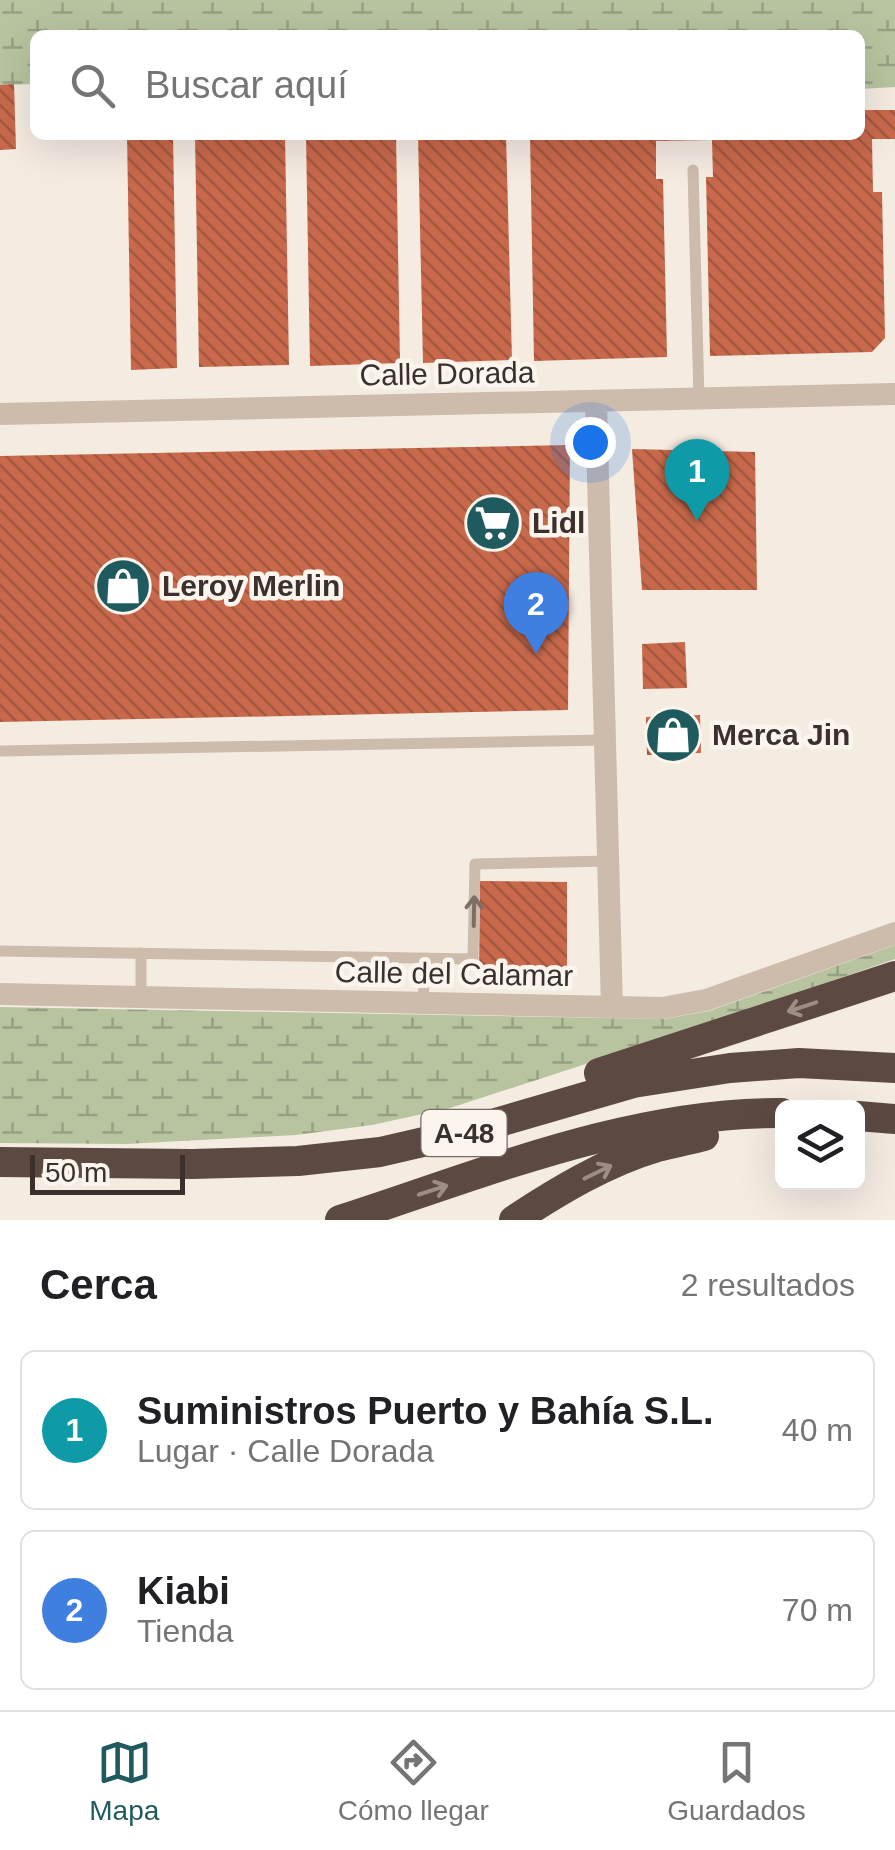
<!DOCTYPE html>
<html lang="es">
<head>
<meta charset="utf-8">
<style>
	:root { --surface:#fff; --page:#f2f2f2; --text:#202124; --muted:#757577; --line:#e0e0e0; --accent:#1f5a5e }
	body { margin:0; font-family:Helvetica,sans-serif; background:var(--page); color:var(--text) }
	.controls { position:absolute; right:30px; bottom:30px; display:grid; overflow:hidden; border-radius:15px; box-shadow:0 10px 40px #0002 }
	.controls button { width:90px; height:90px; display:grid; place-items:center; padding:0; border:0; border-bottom:2px solid var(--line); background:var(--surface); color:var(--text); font:50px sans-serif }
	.scale { position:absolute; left:30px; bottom:25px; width:155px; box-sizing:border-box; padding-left:10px; border:5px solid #3b302b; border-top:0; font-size:28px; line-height:35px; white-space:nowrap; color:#3b302b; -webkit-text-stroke:8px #fbf5ee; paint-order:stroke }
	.you { position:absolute; left:590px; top:442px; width:35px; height:35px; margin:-25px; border:8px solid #fff; border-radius:50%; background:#1a73e8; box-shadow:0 0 0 15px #1a73e833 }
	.badge { display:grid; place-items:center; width:65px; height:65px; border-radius:50%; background:var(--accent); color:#fff; font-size:32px; font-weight:700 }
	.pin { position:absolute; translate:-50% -82px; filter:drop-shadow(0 2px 5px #0008) }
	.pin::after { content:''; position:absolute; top:52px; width:35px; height:30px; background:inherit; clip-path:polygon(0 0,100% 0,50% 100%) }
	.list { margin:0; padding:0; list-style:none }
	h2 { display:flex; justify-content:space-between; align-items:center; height:130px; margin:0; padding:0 40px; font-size:42px }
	h2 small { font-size:32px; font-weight:400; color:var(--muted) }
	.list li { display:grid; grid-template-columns:65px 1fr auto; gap:30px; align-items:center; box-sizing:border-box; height:160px; margin:0 20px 20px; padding:0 20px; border:2px solid var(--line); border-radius:15px }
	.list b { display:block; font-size:38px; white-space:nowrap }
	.list p { margin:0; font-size:32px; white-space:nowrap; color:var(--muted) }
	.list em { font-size:32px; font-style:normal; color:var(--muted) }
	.icon { flex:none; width:55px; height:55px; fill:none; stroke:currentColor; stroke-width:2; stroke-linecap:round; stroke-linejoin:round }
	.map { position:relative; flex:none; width:895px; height:1220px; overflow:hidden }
	.search { position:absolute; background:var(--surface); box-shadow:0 10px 40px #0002; left:30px; right:30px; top:30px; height:110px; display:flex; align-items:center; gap:25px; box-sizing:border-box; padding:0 35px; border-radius:15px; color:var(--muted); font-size:38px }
	.sheet { height:490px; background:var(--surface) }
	nav { display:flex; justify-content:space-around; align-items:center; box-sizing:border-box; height:140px; border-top:2px solid var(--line); background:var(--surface); font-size:28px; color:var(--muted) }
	nav a { display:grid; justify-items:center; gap:5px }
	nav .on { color:var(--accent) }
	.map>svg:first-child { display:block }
</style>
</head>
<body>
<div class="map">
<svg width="895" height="1220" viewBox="0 0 895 1220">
	<defs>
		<pattern id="wetland-marsh" width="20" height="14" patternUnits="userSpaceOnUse" patternTransform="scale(2.5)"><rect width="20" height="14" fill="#b8c4a0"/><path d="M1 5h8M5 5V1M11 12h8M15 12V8" fill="none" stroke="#97a083"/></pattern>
		<pattern id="building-back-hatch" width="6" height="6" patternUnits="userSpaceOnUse" patternTransform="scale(2.5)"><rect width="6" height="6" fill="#c8694b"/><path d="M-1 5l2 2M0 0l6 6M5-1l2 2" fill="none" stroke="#a4573f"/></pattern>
	</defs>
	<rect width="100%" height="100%" fill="#f4ebe1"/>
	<path fill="url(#wetland-marsh)" d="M0,0H895V87L860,89V35H35V84L0,85Z
		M895,945V959L675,1035L450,1108L372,1125L296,1135L126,1144L0,1143V1007L664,1019L709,1011Z"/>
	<path fill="url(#building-back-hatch)" d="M14,84L16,149L0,150V85Z
		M860,110H895V139H872L873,192H882L885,338L872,352L710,356L706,177H713L712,140L656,141V179H663L667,357L534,361L530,135H860Z
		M127,135H173L177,368L131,370Z
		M195,135H285L289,365L199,367Z
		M306,135H396L400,363L310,366Z
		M418,135H506L512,360L423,363Z
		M570,445L568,710L0,722V456Z
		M632,449L755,452L757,590H642Z
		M685,642L687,688L643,689L642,644Z
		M700,715L701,753L647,755L646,717Z
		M480,881L567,882V975L479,974Z"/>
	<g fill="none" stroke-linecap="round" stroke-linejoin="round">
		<path stroke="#cdbbac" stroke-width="11" d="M693,170L699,399
			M0,751L605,740
			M0,951L473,959L475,864L608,861
			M141,953V997
			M423,1003L425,958"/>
		<path stroke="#cdbbac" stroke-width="22" d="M596,401L612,1008
			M0,414L895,394
			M0,994L662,1008L706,1000L895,933"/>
		<path stroke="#5c4a42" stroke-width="30" d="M599,1073L895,976
			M858,1116L895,1119
			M0,1162L192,1164L298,1161L380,1152L458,1134L633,1083L730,1068L799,1063L895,1068
			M340,1220C483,1174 630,1112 782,1113
			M514,1220C558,1191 606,1162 657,1147C673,1143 689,1140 704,1136"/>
	</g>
	<defs><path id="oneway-shaft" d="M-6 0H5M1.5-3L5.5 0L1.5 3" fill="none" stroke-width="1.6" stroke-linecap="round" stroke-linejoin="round" transform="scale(2.5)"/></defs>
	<use stroke="#7d6f65" href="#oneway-shaft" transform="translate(474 911) rotate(-89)"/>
	<g stroke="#9c8e87">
		<use href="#oneway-shaft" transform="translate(802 1007) rotate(162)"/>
		<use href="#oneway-shaft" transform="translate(598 1172) rotate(-26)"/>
		<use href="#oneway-shaft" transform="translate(433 1190) rotate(-18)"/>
	</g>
	<defs>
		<g id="supermarket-disc" transform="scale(2.875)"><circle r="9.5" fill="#1f5a5e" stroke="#fbf5ee"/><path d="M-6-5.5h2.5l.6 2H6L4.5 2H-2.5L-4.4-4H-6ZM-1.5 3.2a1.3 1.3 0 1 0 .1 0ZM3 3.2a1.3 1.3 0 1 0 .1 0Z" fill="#fff"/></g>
		<g id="shop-disc" transform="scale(2.875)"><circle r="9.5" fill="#1f5a5e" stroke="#fbf5ee"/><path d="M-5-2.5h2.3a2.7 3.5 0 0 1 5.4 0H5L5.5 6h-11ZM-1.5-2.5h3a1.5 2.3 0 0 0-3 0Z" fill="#fff"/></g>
	</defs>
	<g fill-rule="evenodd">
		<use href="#supermarket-disc" x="493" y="523"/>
		<use href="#shop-disc" x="123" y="586"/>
		<use href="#shop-disc" x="673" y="735"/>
	</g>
	<g text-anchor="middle" stroke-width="9" stroke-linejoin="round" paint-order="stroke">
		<rect fill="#fbf5ee" stroke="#756b66" stroke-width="2.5" x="421.5" y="1110" width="85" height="46" rx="8"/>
		<g font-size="28" font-weight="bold" fill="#3b302b">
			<text x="464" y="1143">A-48</text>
		</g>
		<g font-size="30" fill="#3b302b" stroke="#fbf5ee">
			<text transform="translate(447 374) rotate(-1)" y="10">Calle Dorada</text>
			<text transform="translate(454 974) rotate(1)" y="10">Calle del Calamar</text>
		</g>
		<g font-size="30" font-weight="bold" fill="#3b302b" stroke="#fbf5ee" text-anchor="start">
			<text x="532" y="533">Lidl</text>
			<text x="162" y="596">Leroy Merlin</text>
			<text x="712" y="745">Merca Jin</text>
		</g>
	</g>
</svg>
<div class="controls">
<button><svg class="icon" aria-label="layers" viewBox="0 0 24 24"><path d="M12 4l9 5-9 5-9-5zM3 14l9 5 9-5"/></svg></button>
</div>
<div class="scale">50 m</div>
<div class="you"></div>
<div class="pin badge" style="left:697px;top:521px;background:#0f9aa8">1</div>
<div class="pin badge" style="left:536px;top:654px;background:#3f7fe0">2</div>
<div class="search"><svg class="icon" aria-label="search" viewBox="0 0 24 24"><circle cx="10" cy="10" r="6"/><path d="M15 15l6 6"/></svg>Buscar aquí</div>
</div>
<section class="sheet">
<h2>Cerca<small>2 resultados</small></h2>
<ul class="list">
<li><span class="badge" style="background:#0f9aa8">1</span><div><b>Suministros Puerto y Bahía S.L.</b><p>Lugar · Calle Dorada</p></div><em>40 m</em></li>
<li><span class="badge" style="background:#3f7fe0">2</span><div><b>Kiabi</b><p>Tienda</p></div><em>70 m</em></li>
</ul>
</section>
<nav>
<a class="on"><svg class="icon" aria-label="map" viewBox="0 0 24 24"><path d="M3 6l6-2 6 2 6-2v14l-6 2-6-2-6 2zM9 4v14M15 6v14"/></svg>Mapa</a>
<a><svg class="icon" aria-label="directions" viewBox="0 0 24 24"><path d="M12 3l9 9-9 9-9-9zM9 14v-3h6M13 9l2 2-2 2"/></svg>Cómo llegar</a>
<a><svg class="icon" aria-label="saved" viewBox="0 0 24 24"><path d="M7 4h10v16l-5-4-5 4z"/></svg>Guardados</a>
</nav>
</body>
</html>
